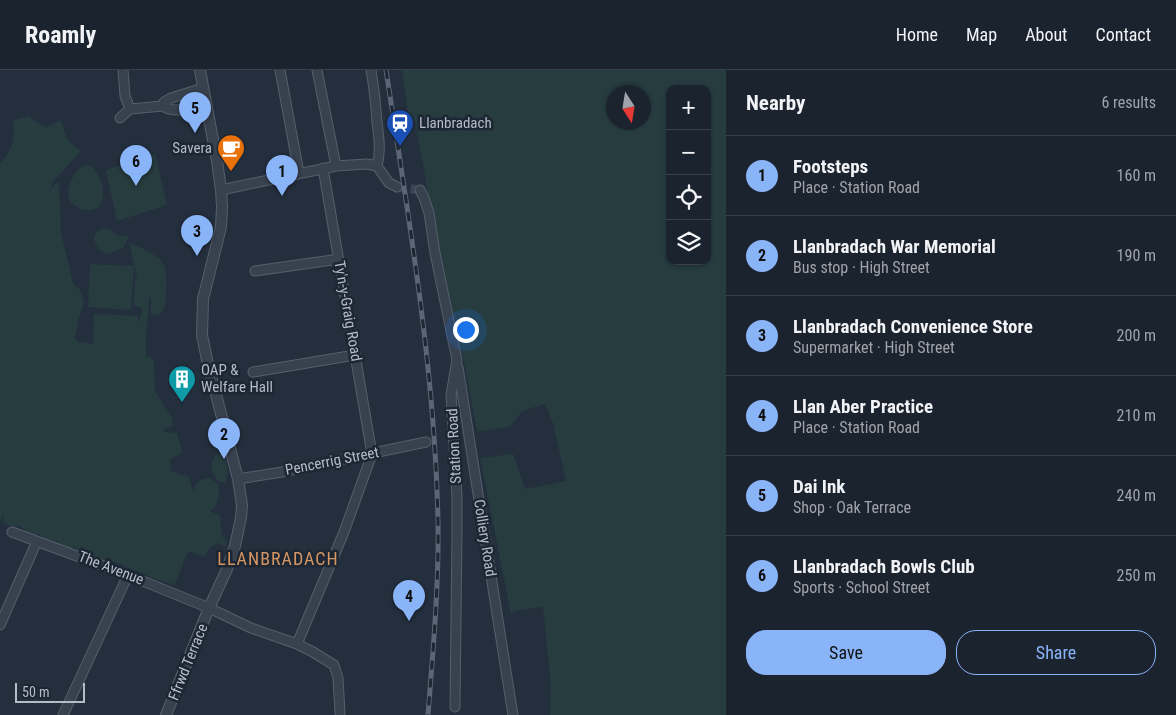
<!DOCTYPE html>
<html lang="en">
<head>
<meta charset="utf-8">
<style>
	:root { --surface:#1b232e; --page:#242b36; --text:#f1f3f6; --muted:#a0a4aa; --line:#39404a; --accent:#8ab4f8 }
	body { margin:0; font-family:"Roboto Condensed",sans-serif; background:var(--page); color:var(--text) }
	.controls { position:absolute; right:15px; top:15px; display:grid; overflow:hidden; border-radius:10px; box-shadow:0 1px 4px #0004 }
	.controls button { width:45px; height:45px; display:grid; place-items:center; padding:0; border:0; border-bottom:1px solid var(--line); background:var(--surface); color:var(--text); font:25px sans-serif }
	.compass { position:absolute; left:606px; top:15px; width:45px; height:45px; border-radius:50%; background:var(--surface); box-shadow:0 1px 4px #0004; rotate:168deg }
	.scale { position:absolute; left:15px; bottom:12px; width:70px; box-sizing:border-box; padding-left:5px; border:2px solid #b4bcc9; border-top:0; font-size:14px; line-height:18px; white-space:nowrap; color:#b4bcc9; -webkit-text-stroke:4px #1d2633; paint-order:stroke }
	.you { position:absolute; left:465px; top:259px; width:18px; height:18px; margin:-12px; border:4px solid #fff; border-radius:50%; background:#1a73e8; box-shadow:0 0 0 8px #1a73e833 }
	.badge { display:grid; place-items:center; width:32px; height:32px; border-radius:50%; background:var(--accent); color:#111; font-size:16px; font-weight:700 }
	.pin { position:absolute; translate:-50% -41px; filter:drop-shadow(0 1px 2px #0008) }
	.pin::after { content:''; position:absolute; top:26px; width:18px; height:15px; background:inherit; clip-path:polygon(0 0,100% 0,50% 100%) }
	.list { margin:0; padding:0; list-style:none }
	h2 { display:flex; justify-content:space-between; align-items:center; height:65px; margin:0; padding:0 20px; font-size:21px }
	h2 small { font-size:16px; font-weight:400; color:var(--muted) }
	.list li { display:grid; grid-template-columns:32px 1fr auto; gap:15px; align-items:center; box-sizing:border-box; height:80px; padding:0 20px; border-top:1px solid var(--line) }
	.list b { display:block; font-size:19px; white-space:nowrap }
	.list p { margin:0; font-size:16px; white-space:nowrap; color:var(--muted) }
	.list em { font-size:16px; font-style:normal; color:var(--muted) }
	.actions { display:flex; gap:10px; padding:15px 20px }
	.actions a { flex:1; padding:11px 0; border:1px solid var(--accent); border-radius:20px; text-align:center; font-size:18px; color:var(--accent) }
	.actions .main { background:var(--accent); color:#111 }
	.icon { flex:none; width:28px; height:28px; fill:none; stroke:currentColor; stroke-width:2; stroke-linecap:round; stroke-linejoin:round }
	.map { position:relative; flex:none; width:726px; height:645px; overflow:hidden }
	header { display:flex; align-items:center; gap:30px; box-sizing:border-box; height:70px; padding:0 25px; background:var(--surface); border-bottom:1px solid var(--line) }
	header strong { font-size:24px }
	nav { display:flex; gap:28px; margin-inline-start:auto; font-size:18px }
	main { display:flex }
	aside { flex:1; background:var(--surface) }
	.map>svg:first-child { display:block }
</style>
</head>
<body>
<header>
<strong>Roamly</strong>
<nav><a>Home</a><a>Map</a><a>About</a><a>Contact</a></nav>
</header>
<main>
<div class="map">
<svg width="726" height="645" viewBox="0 0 726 645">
	<rect width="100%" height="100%" fill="#242f3e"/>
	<path fill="#263c3f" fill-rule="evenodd" d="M402,0H726V645H550L551,617L543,537L518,540L511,544L480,388L513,384L525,419L566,411L553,353L545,334L522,341L511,356L477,362L465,297L445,213L429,132L424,100L415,50H409ZM670,19H707V191H670ZM614,22H644V52H614Z
		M28,46L43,56L47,57L61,50L67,70L81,81L52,113L51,120L55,114L59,113L61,163L73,213L80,220L84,232L79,247L75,266H73L78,272L93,274L94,244L138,246V254L143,239L134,235L135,206L138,212L129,172C138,176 157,185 163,193C168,199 167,230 164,238C163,241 161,242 159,245L151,244V228H148L149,230L146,266V288L149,286L154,291L155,321L173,349L172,356L163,360L165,362L177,363L182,382L170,390L171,401L189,407L193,421C198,410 198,410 210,408C212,410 215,411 217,413C222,420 217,432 214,439L209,440L220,446L222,465L227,471L225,477L218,473L210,478L204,487L190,481L185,488L175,515L155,509L110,490L106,486L105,493L81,486L75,477L66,481L58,475L57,470L49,474C42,466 41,463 30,464L20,456H9L3,451L4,445L0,451V93C13,80 15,69 13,51Z
		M155,84L167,135L117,151L106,100Z
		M87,94C105,101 113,145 84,140C82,140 78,138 77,137C74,135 70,132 69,129C66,120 73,103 80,98C81,97 86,95 87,94Z
		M101,158L111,160L119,166H129L123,178L107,184C98,180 95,176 94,166Z
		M90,194L134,196L131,240L88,237Z
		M222,384C228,395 229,401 225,413L218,411C211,400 209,398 215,385Z"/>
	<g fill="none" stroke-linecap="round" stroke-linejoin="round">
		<path stroke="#3a4453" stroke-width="9" stroke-dasharray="9 4.5" stroke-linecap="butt" d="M397,117L420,120"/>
		<g stroke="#565f6c" stroke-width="11">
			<path id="minor" d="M123,0L125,26L130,39L163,36C173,44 195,38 207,36
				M280,0L299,103
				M317,0L336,96
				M371,0C374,17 376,35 377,52C379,67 381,82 377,96
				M163,36L164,32L171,28L203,18
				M120,48L130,39
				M221,120L336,96L367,94L377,96L389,113L397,117
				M420,120L424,128L429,143L435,183L457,290L451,325L457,427V462L455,637
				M255,201L339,189
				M458,297L513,645
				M253,302L355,285
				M238,409L282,402L426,372
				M12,462L128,505L209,538L251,558L297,574L313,582L334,595L338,608L340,643
				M0,555L37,471
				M297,574L344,462L372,384L323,98
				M63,645L128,505"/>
		</g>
		<g stroke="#565f6c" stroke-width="12">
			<path id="tertiary" d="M166,645L209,538L227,499L235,476L241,448L242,435L238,409L207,290L202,265L203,229L221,157L222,137L221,120L217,91L200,0"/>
		</g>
		<use href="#minor" stroke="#38414e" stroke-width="9"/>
		<use href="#tertiary" stroke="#38414e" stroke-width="10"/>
		<g stroke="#5a6575" stroke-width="5">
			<path id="rail" d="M386,0C409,150 435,300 438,452C439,516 433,581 428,645"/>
		</g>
		<use href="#rail" stroke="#1d2633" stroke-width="3" stroke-dasharray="9" stroke-linecap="butt"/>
	</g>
	<defs>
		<g id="station-pin" transform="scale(1.4375)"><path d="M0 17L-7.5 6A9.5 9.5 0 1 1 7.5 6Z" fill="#1a4fb4" stroke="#1d2633"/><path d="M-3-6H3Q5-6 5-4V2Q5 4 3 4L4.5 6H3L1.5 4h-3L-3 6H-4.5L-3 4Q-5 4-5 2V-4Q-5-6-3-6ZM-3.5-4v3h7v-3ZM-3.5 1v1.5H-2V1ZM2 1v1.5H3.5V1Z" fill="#fff"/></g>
		<g id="cafe-pin" transform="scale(1.4375)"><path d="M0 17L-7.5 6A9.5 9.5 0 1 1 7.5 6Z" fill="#e8710a" stroke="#1d2633"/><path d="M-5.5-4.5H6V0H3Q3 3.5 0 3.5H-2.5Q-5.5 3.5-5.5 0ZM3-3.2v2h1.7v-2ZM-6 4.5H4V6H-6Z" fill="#fff"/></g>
		<g id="building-pin" transform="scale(1.4375)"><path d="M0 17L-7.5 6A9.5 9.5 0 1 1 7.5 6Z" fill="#0f9aa8" stroke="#1d2633"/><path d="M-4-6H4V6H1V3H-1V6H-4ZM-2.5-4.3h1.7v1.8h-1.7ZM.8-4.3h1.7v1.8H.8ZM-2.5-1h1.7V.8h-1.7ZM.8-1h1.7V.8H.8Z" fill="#fff"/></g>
	</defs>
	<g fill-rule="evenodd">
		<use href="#station-pin" x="400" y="53"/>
		<use href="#cafe-pin" x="231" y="78"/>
		<use href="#building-pin" x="182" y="309"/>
	</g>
	<g text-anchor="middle" stroke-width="5" stroke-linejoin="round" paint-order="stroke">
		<g font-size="15" fill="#b4bcc9" stroke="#1d2633" text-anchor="start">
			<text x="419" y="58">Llanbradach</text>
			<text x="212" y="83" text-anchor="end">Savera</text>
			<text x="201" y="305">OAP &amp;<tspan x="201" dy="17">Welfare Hall</tspan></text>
		</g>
		<g font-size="15" fill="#b4bcc9" stroke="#1d2633">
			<text transform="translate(348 241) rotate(80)" y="5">Ty'n-y-Graig Road</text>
			<text transform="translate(454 376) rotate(-93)" y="5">Station Road</text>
			<text transform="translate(332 391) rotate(-11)" y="5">Pencerrig Street</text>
			<text transform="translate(485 468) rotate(81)" y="5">Colliery Road</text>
			<text transform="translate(111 498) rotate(21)" y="5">The Avenue</text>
			<text transform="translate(188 592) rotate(-68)" y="5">Ffrwd Terrace</text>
		</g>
		<g font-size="18" letter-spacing="1" fill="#d59563" stroke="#1d2633">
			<text x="278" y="495">LLANBRADACH</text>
		</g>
	</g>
</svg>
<div class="controls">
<button>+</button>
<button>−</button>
<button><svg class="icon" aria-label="locate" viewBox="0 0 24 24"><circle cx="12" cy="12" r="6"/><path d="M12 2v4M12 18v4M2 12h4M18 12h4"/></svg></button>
<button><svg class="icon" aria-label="layers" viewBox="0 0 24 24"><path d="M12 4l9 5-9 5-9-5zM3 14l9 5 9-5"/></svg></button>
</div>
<svg class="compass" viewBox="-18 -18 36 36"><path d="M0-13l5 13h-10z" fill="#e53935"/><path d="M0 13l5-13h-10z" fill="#a0a4aa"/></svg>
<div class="scale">50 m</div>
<div class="you"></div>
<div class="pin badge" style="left:282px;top:126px">1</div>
<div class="pin badge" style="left:224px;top:389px">2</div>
<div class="pin badge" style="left:197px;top:186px">3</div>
<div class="pin badge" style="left:409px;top:551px">4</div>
<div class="pin badge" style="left:195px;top:63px">5</div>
<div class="pin badge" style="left:136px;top:116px">6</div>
</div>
<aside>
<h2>Nearby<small>6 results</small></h2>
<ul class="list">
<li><span class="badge">1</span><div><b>Footsteps</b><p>Place · Station Road</p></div><em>160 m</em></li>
<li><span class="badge">2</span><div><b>Llanbradach War Memorial</b><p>Bus stop · High Street</p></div><em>190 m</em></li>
<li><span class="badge">3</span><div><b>Llanbradach Convenience Store</b><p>Supermarket · High Street</p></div><em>200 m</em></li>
<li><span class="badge">4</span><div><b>Llan Aber Practice</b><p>Place · Station Road</p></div><em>210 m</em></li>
<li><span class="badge">5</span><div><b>Dai Ink</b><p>Shop · Oak Terrace</p></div><em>240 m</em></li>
<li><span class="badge">6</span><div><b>Llanbradach Bowls Club</b><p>Sports · School Street</p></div><em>250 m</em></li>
</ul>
<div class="actions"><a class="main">Save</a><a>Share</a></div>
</aside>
</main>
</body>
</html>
